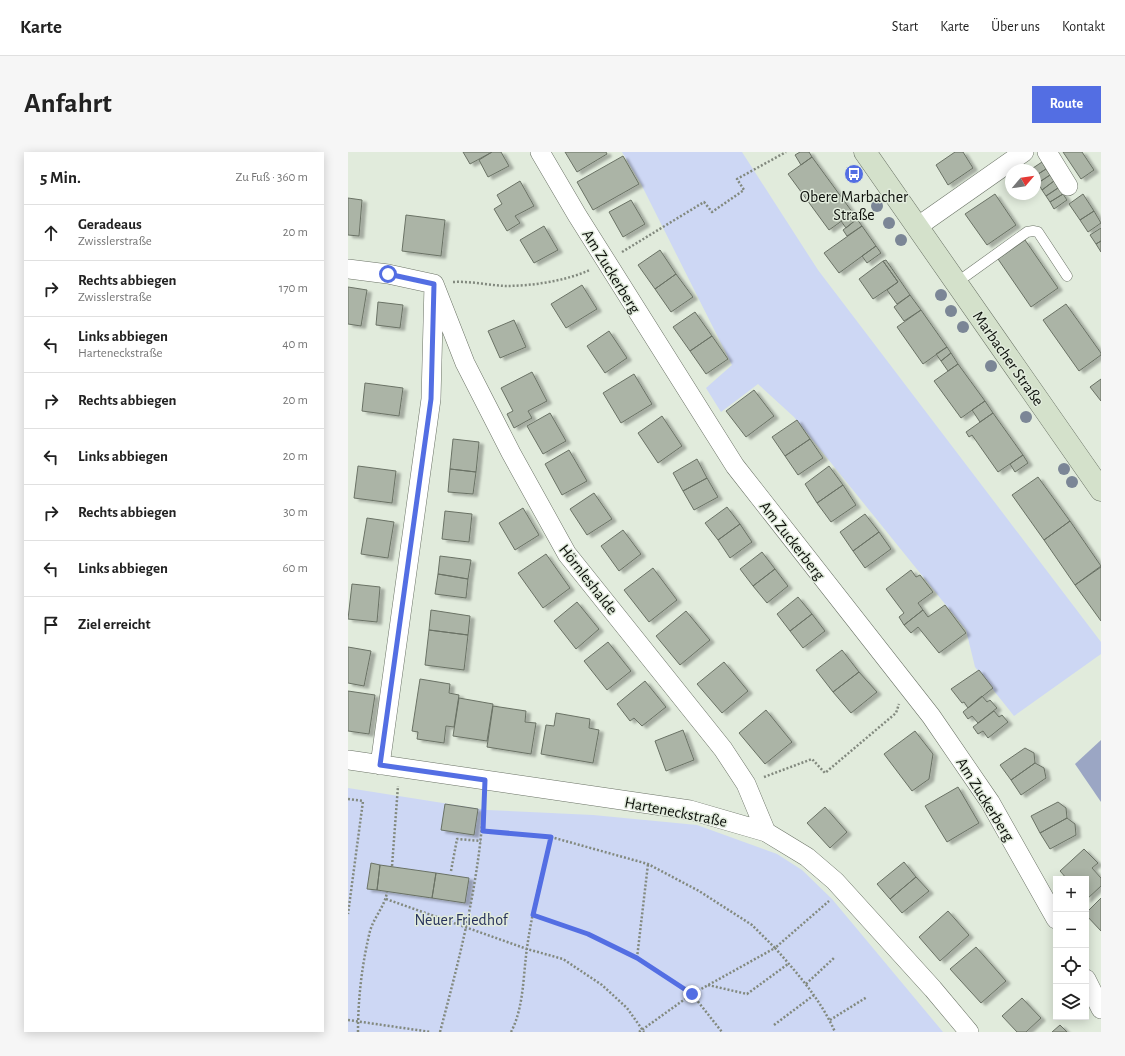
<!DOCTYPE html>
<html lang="de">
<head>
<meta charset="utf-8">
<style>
	:root { --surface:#fff; --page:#f6f6f6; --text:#222; --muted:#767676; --line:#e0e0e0; --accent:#536ee3 }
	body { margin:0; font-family:"Alegreya Sans",sans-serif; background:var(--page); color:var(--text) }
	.controls { position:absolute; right:12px; bottom:12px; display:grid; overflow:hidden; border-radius:0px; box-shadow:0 2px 10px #0003 }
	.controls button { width:36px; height:36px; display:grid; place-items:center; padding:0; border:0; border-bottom:1px solid var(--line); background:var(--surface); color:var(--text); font:20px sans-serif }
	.compass { position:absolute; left:657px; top:12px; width:36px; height:36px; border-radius:50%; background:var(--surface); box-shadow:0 2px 10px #0003; rotate:61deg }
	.stop { position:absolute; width:12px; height:12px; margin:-9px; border:3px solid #536ee3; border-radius:50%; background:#fff }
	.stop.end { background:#536ee3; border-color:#fff; box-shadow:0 1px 4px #0008 }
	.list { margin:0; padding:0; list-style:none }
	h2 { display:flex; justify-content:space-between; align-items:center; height:52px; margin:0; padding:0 16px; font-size:17px }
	h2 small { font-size:13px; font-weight:400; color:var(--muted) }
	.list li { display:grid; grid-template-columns:26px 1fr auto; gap:12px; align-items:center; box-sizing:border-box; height:56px; padding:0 16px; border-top:1px solid var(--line) }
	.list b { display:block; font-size:15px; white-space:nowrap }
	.list p { margin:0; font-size:13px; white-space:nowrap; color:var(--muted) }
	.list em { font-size:13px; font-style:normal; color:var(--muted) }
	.icon { flex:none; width:22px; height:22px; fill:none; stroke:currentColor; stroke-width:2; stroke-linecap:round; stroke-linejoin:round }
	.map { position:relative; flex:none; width:753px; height:880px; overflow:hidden; border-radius:0px }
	header { display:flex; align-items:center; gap:24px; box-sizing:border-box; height:56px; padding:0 20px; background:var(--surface); border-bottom:1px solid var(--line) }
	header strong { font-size:19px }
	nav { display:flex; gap:22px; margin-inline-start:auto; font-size:14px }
	.intro { display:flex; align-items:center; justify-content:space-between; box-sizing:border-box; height:96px; padding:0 24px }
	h1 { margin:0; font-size:28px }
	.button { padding:10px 18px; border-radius:0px; background:var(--accent); color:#fff; font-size:14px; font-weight:700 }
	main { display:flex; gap:24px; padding:0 24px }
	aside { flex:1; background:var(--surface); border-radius:0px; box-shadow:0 2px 10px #0003 }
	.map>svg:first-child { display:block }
</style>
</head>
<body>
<header>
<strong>Karte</strong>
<nav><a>Start</a><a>Karte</a><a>Über uns</a><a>Kontakt</a></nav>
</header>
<div class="intro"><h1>Anfahrt</h1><a class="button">Route</a></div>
<main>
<aside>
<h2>5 Min.<small>Zu Fuß · 360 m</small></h2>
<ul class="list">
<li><svg class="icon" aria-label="ahead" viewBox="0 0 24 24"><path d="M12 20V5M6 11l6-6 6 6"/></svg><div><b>Geradeaus</b><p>Zwisslerstraße</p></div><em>20 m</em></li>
<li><svg class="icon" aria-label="right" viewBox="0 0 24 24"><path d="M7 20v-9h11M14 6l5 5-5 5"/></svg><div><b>Rechts abbiegen</b><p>Zwisslerstraße</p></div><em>170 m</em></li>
<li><svg class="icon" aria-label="left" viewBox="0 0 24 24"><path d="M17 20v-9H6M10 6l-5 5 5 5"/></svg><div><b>Links abbiegen</b><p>Harteneckstraße</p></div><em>40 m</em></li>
<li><svg class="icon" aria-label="right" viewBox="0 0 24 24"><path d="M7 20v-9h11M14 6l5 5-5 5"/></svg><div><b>Rechts abbiegen</b></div><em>20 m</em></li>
<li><svg class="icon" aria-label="left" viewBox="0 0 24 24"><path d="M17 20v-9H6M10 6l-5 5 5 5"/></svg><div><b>Links abbiegen</b></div><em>20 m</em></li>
<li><svg class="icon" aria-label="right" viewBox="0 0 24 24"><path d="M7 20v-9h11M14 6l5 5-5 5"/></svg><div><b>Rechts abbiegen</b></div><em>30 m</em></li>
<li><svg class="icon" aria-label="left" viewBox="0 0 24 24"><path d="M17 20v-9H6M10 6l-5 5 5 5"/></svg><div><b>Links abbiegen</b></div><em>60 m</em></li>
<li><svg class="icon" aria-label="arrive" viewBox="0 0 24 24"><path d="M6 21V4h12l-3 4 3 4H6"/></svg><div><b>Ziel erreicht</b></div></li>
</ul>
</aside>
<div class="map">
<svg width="753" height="880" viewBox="0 0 753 880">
	<defs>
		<filter id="shadow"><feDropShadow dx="4.5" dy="2.5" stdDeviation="1" flood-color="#0004"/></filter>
	</defs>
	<rect width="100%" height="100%" fill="#e1ebdc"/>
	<path fill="#cdd7f4" d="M274,0H394L470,118L753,490V502L666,564L627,515L618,478L446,265L410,232L373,260L358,236L384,213L293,32Z
		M0,636L139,658L245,663L349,673L429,702L454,718L484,747L595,880H0Z"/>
	<path fill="#9ba6c4" d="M753,588V650L727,612Z"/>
	<path fill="#abb4a6" stroke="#6a7265" filter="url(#shadow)" d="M115,0H144L122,12Z
		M144,0H153L161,14L140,25L131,8Z
		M217,0H258L259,2L229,20Z
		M452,0H461L464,5L453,13L447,3Z
		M607,0H615L625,16L600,33L588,13Z
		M715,0H734L746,18L733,27Z
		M275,4L291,32L245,58L229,30Z
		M464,5L505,61L481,78L440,22Z
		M694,10L698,17L687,24V18H682Z
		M698,17L702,23L690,31L687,24Z
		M702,23L706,29L694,38L690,31Z
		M172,29L186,54L167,64L172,71L159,79L146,57L154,52L149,43Z
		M706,29L710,36L698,44L694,38Z
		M710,36L715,42L702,50L698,44Z
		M647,42L668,73L639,93L617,62Z
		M715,42L719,48L706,57L702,50Z
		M735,42L746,59L732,68L721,52Z
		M0,46L14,48L11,84L0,83Z
		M283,48L297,72L275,85L261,60Z
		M746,59L753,71L740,80L732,68Z
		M505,61L509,67L498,76L493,69Z
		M58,63L97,68L93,104L54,99Z
		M509,67L514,74L499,84L495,78Z
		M196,74L210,98L186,111L172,88Z
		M514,74L528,94L491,121L476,101Z
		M753,76V89L748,92L742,83Z
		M677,88L710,136L683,155L650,107Z
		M753,89V100L748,92Z
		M528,94L533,101L519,111L514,104Z
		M312,98L328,122L307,137L290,113Z
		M538,108L562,143L549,152L539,138L550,130L535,109Z
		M535,109L550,130L525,147L511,127Z
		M328,122L345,145L323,160L307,137Z
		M234,133L249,157L218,176L203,152Z
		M0,135L19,138L13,174L0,172Z
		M562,143L573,158L556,169L546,155Z
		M30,150L55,153L52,176L28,173Z
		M718,152L753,201V203L731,219L695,168Z
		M573,158L599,195L575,212L549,175Z
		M347,160L364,184L342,199L325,175Z
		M166,168L178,195L152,206L140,179Z
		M261,179L279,206L257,221L239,194Z
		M364,184L380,207L358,222L342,199Z
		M599,195L603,201L593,209L588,202Z
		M603,201L610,212L600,219L593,209Z
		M610,212L637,249L613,266L586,229Z
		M184,220L199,249L180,259L184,266L166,276L159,262L165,259L153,236Z
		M286,222L304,252L273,271L255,241Z
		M753,227V249L742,235Z
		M17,231L55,236L51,264L14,259Z
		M406,238L426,264L398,285L378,259Z
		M637,249L645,261L632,270L624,258Z
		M202,261L218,289L195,302L179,274Z
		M645,261L675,303L650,320L624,283L621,285L618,280Z
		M314,264L334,294L310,311L290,281Z
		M449,268L462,287L437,304L424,285Z
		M105,287L131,290L128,320L102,317Z
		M462,287L475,306L450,323L437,304Z
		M221,298L239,329L214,343L197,312Z
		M675,303L680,311L667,320L662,312Z
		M349,307L359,326L335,339L325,321Z
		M10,314L48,319L44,351L6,346Z
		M481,314L495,333L469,351L457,332Z
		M102,317L128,320L125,342L100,340Z
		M690,325L722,369L696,388L664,343Z
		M359,326L370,345L346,358L335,339Z
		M495,333L508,353L483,370L469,351Z
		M246,341L264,367L239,383L222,357Z
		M379,355L392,372L370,388L357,371Z
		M175,356L191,383L167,398L151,371Z
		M97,359L124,362L121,390L94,387Z
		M517,362L531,380L505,399L492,380Z
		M19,366L46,370L40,406L13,402Z
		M722,369L753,414L727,433L696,388Z
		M392,372L404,390L382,406L370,388Z
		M275,378L293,402L271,419L253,394Z
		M531,380L543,397L517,416L505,399Z
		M414,400L427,417L405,434L392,417Z
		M198,402L222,436L195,456L170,421Z
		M92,404L123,408L120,427L90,422Z
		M753,415V469L727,433Z
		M305,416L329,448L301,470L276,438Z
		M427,417L440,434L419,451L405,434Z
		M563,418L568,425L572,423L585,440L570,451L575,458L556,473L551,465L556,461L538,437Z
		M90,422L120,427L118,446L87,442Z
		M4,432L32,435L29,470L0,467Z
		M450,445L464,462L442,479L429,462Z
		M229,450L251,477L228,497L206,469Z
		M597,453L618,481L591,501L570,475L563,481L556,473L575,458L580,465Z
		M83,458L122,464L120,483L81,478Z
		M338,459L362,488L332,513L308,484Z
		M464,462L477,479L455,496L442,479Z
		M81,478L120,483L116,518L77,513Z
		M260,490L283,519L259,538L236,509Z
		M0,495L23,499L16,534L0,531Z
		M494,498L511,520L485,540L468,518Z
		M376,510L400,539L374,561L349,532Z
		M631,518L645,536L620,556L616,550L614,551L603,537Z
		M511,520L529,540L503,561L485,540Z
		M72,527L102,532L101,541L111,543L106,575L98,574L96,591L69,587L70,580L64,579Z
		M297,529L318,555L294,574L286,566L282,569L269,552Z
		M0,539L27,543L21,582L0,579Z
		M634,544L639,550L642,548L649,556L630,571L624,564L620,567L615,560Z
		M111,546L145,552L139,589L105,584Z
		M145,554L178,559L177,570L188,571L183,602L139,595Z
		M418,558L444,590L417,612L391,581Z
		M646,559L651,565L654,563L660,570L640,586L635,579L630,582L625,575Z
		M208,561L242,567L241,576L251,578L245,611L193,602L198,573L206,574Z
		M335,578L346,608L318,619L307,589Z
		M567,579L585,602L581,627L564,639L536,602Z
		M677,596L686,601L687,611L663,628L652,613Z
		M687,611L696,616L698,626L673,643L663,628Z
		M610,635L631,671L599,690L577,654Z
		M710,650L718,656L719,666L692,681L683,664Z
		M97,652L130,657L126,683L93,678Z
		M477,655L499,680L482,696L459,671Z
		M719,666L727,672L728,683L702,697L692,681Z
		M736,697L750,711L744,716L753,726V734L738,748V727H719L712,719Z
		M556,710L568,725L542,747L529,732Z
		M23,711L32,713L29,738L19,737Z
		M32,713L88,721L84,746L29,738Z
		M88,721L121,726L117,751L84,746Z
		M568,725L581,739L554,761L542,747Z
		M753,746V779L738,763V761Z
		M600,759L621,783L592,809L571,785Z
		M628,795L658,829L633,851L602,817Z
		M674,846L693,866L678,880H669L654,864Z
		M712,873L719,880H704Z"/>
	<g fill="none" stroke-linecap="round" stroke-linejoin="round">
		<g stroke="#6b7366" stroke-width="11">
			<path id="service" d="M608,131L679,80L685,79L690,80L719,124"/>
		</g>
		<g stroke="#6b7366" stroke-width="20">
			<path id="minor" d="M192,0L229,63L387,314L583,564L642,650L708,767
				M699,0L720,34
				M569,75L676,0
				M0,117L40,122L86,132L83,247L32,613
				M86,132L117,211L163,301L219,402L375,597L398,632L418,680
				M0,608L342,658L418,680L459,705L487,729L585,837L621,880
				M738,827L753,857"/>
		</g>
		<g stroke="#6b7366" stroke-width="23">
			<path id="secondary" d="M517,0L753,338"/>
		</g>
		<path stroke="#82897e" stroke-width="2.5" stroke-dasharray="2 2" stroke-linecap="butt" d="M274,100L356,50L364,60L396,38L389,27L438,0
			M105,130C122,129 140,133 157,134C184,134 217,129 242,118
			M416,625L464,607L477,621L548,561L551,552
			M0,647L15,649L0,762
			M135,679L203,685L300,712L351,739L404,773L427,796L481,749
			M44,714L50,634
			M103,719L109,687L133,689
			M38,747L179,797L215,807L254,833L279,856L296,880
			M185,763L240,782L289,806L344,842L374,880
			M289,806L300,712
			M458,832L487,805
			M360,833L399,842L440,812
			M0,868L83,880
			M482,868L519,845
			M426,873L466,843
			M10,880C10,846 14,812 22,779C26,765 37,754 39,740
			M92,880C113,801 132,727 136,645
			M163,880C176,855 175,824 179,796C184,759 194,722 203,685
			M291,880L344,842L427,796C450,822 473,848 487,880"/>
		<use href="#service" stroke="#fff" stroke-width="10"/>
		<use href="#minor" stroke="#fff" stroke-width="19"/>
		<use href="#secondary" stroke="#d4e1cb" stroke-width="22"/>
	</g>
	<g fill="#7b8696">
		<circle cx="529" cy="54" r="6"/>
		<circle cx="541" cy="71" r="6"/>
		<circle cx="553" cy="88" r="6"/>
		<circle cx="593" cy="143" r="6"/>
		<circle cx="603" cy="159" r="6"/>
		<circle cx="615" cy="175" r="6"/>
		<circle cx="643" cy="214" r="6"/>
		<circle cx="678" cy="265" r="6"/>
		<circle cx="716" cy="317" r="6"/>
		<circle cx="724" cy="330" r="6"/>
	</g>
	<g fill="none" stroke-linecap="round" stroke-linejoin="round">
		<path stroke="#536ee3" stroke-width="5" d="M40,122L86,132L83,247L32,613L137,628L135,679L203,685L185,763L240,782L289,806L344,842"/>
	</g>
	<defs>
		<g id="bus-disc" transform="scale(1)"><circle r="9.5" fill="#536ee3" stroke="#e1ebdc"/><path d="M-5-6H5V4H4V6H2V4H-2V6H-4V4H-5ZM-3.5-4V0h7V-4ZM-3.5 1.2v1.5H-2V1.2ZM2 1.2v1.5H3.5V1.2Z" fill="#fff"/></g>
	</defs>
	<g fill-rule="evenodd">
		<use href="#bus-disc" x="506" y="22"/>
	</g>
	<g text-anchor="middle" stroke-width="3" stroke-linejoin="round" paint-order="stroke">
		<g font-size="16" fill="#0d100b" stroke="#e1ebdc">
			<text x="506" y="50">Obere Marbacher<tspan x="506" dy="18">Straße</tspan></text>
		</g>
		<g font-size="16" fill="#0d100b" stroke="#e1ebdc">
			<text transform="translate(264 119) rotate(58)" y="6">Am Zuckerberg</text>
			<text transform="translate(661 206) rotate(55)" y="6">Marbacher Straße</text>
			<text transform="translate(445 388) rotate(52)" y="6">Am Zuckerberg</text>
			<text transform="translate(241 427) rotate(52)" y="6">Hörnleshalde</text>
			<text transform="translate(638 647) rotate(58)" y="6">Am Zuckerberg</text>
			<text transform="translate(328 659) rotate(11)" y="6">Harteneckstraße</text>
		</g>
		<g font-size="16" fill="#28335d" stroke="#e1ebdc">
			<text x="113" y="773">Neuer Friedhof</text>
		</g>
	</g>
</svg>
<div class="controls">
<button>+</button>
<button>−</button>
<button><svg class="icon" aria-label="locate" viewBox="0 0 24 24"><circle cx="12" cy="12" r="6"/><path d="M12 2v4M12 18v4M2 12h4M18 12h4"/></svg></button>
<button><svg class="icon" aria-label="layers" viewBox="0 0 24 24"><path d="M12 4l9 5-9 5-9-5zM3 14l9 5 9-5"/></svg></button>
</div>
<svg class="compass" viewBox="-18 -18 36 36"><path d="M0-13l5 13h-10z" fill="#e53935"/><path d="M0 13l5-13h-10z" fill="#767676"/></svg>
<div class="stop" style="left:40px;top:122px"></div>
<div class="stop end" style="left:344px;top:842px"></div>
</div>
</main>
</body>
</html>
